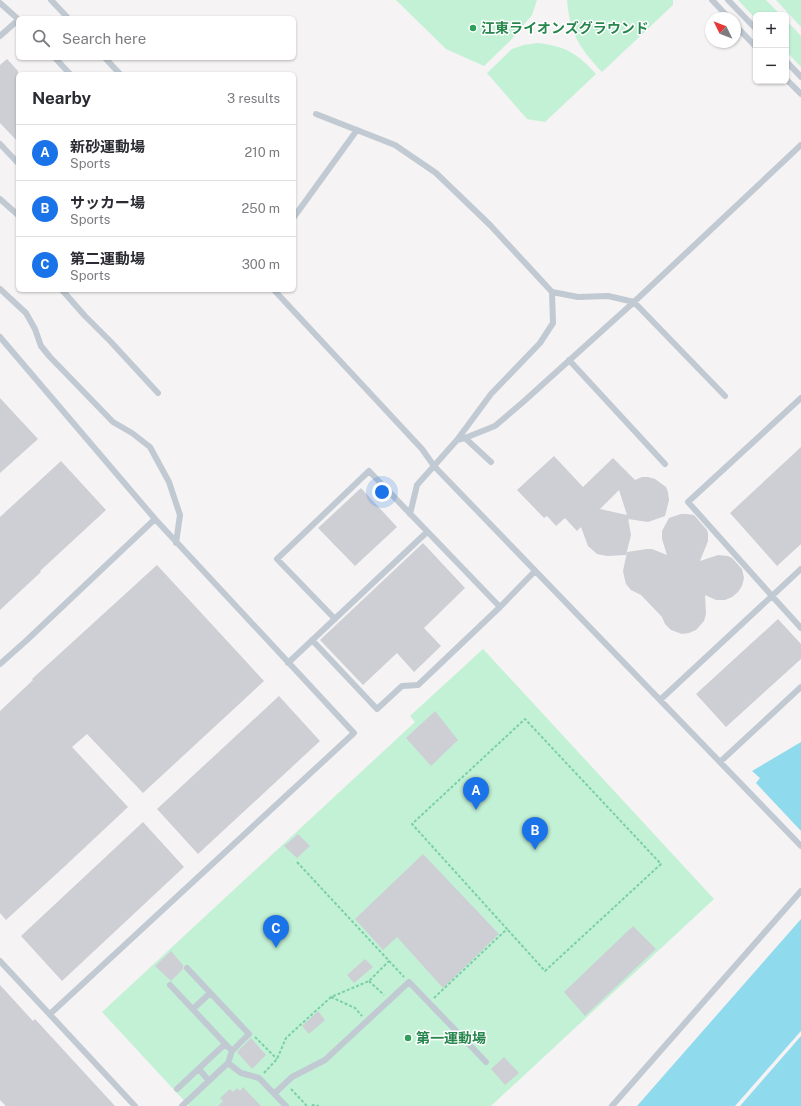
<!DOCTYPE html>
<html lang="en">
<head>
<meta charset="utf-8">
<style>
	:root { --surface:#fff; --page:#f7f7f7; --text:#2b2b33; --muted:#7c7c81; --line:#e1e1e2; --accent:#1a73e8 }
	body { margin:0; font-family:"Public Sans","Noto Sans JP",sans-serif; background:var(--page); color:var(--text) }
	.controls { position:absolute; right:12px; top:12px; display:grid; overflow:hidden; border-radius:6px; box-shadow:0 1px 3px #0004 }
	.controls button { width:36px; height:36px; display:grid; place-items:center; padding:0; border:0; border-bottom:1px solid var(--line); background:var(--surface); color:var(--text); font:20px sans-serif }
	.compass { position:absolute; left:705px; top:12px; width:36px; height:36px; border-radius:50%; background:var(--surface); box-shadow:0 1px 3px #0004; rotate:313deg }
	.you { position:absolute; left:382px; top:492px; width:14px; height:14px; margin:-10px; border:3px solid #fff; border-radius:50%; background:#1a73e8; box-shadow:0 0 0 6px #1a73e833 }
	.badge { display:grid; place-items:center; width:26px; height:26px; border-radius:50%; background:var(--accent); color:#fff; font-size:13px; font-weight:700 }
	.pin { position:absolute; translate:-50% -33px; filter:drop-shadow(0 1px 2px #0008) }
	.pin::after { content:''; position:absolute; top:21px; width:14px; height:12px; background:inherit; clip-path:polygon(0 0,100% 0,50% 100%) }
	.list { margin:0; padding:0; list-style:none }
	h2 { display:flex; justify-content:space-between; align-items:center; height:52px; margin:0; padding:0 16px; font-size:17px }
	h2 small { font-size:13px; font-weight:400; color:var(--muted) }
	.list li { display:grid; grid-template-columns:26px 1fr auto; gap:12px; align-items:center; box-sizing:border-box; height:56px; padding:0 16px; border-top:1px solid var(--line) }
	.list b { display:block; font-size:15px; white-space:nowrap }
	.list p { margin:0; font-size:13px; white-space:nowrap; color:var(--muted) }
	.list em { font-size:13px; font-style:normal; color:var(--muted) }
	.icon { flex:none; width:22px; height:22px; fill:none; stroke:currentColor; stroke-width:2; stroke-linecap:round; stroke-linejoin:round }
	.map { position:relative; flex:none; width:801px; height:1106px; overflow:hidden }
	.search { position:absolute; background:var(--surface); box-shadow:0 1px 3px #0004; left:16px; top:16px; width:280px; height:44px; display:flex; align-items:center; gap:10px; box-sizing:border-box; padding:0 14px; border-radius:6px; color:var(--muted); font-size:15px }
	.panel { position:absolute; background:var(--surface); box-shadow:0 1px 3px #0004; left:16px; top:72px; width:280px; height:220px; border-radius:6px }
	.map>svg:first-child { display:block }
</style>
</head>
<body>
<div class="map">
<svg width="801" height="1106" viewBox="0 0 801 1106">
	<rect width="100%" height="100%" fill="#f5f3f3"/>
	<path fill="#c3f1d5" d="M396,0H537L532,15L510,41L484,66L446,49Z
		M567,0H673V5L602,72C579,47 570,34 567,0Z
		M738,0H766L781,15H756V19Z
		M776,0H801V27Z
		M786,20L801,36V67L786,51Z
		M537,43C565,46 577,53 596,74L545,122L527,119L487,73L512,49L524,45Z
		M483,649L714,899L491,1106H189L102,1012L415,722L410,716Z"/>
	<path fill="#90daee" d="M801,742V831L756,783L760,778L752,771Z
		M801,919V1106H637Z"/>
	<path fill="#f5f3f3" d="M801,1031V1036L740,1106H735Z"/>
	<path fill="#cdcfd5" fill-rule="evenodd" d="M7,59L18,71V142L0,123V65Z
		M0,398L38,439L0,473Z
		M801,447V544L777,566L730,513Z
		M554,456L583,487L613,458L635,480L642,477H648L655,479L666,487L668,492L669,500L665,516L648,522L628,519V518L631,535L626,555L607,556L597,554L588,546L581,527L577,531L565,518L556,526L547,516L544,518L517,490ZM619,490L627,515L600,509Z
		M61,461L106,510L40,571L41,572L0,610V517Z
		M361,488L397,527L355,566L318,528Z
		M681,514H686L694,515L707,530L708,533V541L700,561L718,555L728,556L732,558L742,569L744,578L742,586L738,592L732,597L725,600H716L705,595L706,614L704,621L696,630L689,633L682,634L671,630L665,624L662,617L641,595L631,590L626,584L624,576L623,571L627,552L647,549H652L667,555L662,539V531L669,518Z
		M423,543L465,588L424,628L441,646L414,672L397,653L363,685L320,640Z
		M157,565L264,681L143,793L87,734L72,747L128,807L64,867L6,920L0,913V711L33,680L32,679Z
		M778,619L801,644V659L726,727L696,694Z
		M279,696L320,741L198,854L157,809Z
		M435,711L458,740L431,766L406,738Z
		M143,822L184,867L62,981L21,936Z
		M298,834L310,846L297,858L284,846Z
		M423,854L499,934L443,988L397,937L383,950L355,919Z
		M633,926L656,949L585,1016L564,992Z
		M171,951L183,965V969L171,981L155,966Z
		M365,959L373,967L354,983L347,975Z
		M0,985L33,1021L35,1019L115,1106H6L0,1100Z
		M318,1011L325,1020L309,1034L302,1026Z
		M251,1038L266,1055L252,1069L237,1052Z
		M504,1057L519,1073L505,1085L491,1069Z
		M243,1087L261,1106H218L223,1101L220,1098L230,1089L233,1092L237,1088L240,1091Z"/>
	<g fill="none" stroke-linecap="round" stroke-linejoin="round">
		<path stroke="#7ad0a6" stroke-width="2" stroke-dasharray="3 2" stroke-linecap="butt" d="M297,862L404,977
			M369,981L384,995
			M331,997L355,1008L362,1016
			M434,998L507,929L412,824L525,719L661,864L545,971L507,929
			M255,1037L277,1059
			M264,1073L277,1059L286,1038L331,997L369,981L389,961
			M291,1089L307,1106
			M312,1106L313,1105L319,1106"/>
		<path stroke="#c1cad2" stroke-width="6" d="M51,0L68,18
			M712,0L729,18
			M728,0L756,29
			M0,3L18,19
			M735,25L756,47
			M0,36L18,20
			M55,58L70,74
			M105,58L120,74
			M786,61L801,77
			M786,79L801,94
			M316,114L395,145L436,173L490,225L552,292L578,297L608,296L634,302L725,396
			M0,144L18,163
			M0,199L18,215
			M294,217L357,130
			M0,289L26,313L35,329L41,346L50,357L113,422L132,433L150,447L169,482L180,515L176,543
			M62,290L85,316L111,342L158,393
			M274,290L422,449L434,466L801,846
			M0,337L155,519L354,733L50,1014
			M569,360L665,464
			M801,398L688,502L772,596L801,628
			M465,438L491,462
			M457,440L491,394L540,343L553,323L552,292
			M410,514L417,485L457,440L465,438L495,426L522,403L634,302L801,145
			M335,619L277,559L369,471L500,607L535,571
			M312,640L377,709L402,686L418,685L500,607
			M288,663L427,532
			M0,664L27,640L155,519
			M660,700L801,569
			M720,762L801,687
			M0,961L135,1106
			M187,968L249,1034L232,1051
			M170,985L232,1051L228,1063
			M193,1009L210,993
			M199,1069L209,1081
			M177,1089L225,1044
			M275,1093L292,1077L325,1060L409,982L486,1062
			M182,1106L228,1063L241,1073L259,1078L286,1106
			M612,1106L801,891"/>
	</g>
	<g fill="#2e9e5b" stroke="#fff" stroke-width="1.5">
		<circle cx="473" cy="28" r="4"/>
		<circle cx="408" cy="1038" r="4"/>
	</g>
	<g text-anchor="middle" stroke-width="3" stroke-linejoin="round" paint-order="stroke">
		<g font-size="14" font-weight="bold" fill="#27864d" stroke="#fff" text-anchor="start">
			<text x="481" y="33">江東ライオンズグラウンド</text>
			<text x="416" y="1043">第一運動場</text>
		</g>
	</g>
</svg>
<div class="controls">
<button>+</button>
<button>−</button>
</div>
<svg class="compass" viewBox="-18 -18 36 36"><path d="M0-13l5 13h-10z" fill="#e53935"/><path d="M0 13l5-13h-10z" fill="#7c7c81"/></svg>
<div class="you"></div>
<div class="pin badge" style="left:476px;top:810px">A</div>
<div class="pin badge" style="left:535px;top:850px">B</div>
<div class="pin badge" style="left:276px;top:948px">C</div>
<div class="search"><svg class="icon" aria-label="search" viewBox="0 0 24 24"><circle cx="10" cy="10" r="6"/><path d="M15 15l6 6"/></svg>Search here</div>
<section class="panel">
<h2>Nearby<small>3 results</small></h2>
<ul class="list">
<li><span class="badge">A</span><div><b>新砂運動場</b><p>Sports</p></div><em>210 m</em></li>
<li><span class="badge">B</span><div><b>サッカー場</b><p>Sports</p></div><em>250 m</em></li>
<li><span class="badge">C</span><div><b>第二運動場</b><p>Sports</p></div><em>300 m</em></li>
</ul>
</section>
</div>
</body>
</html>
